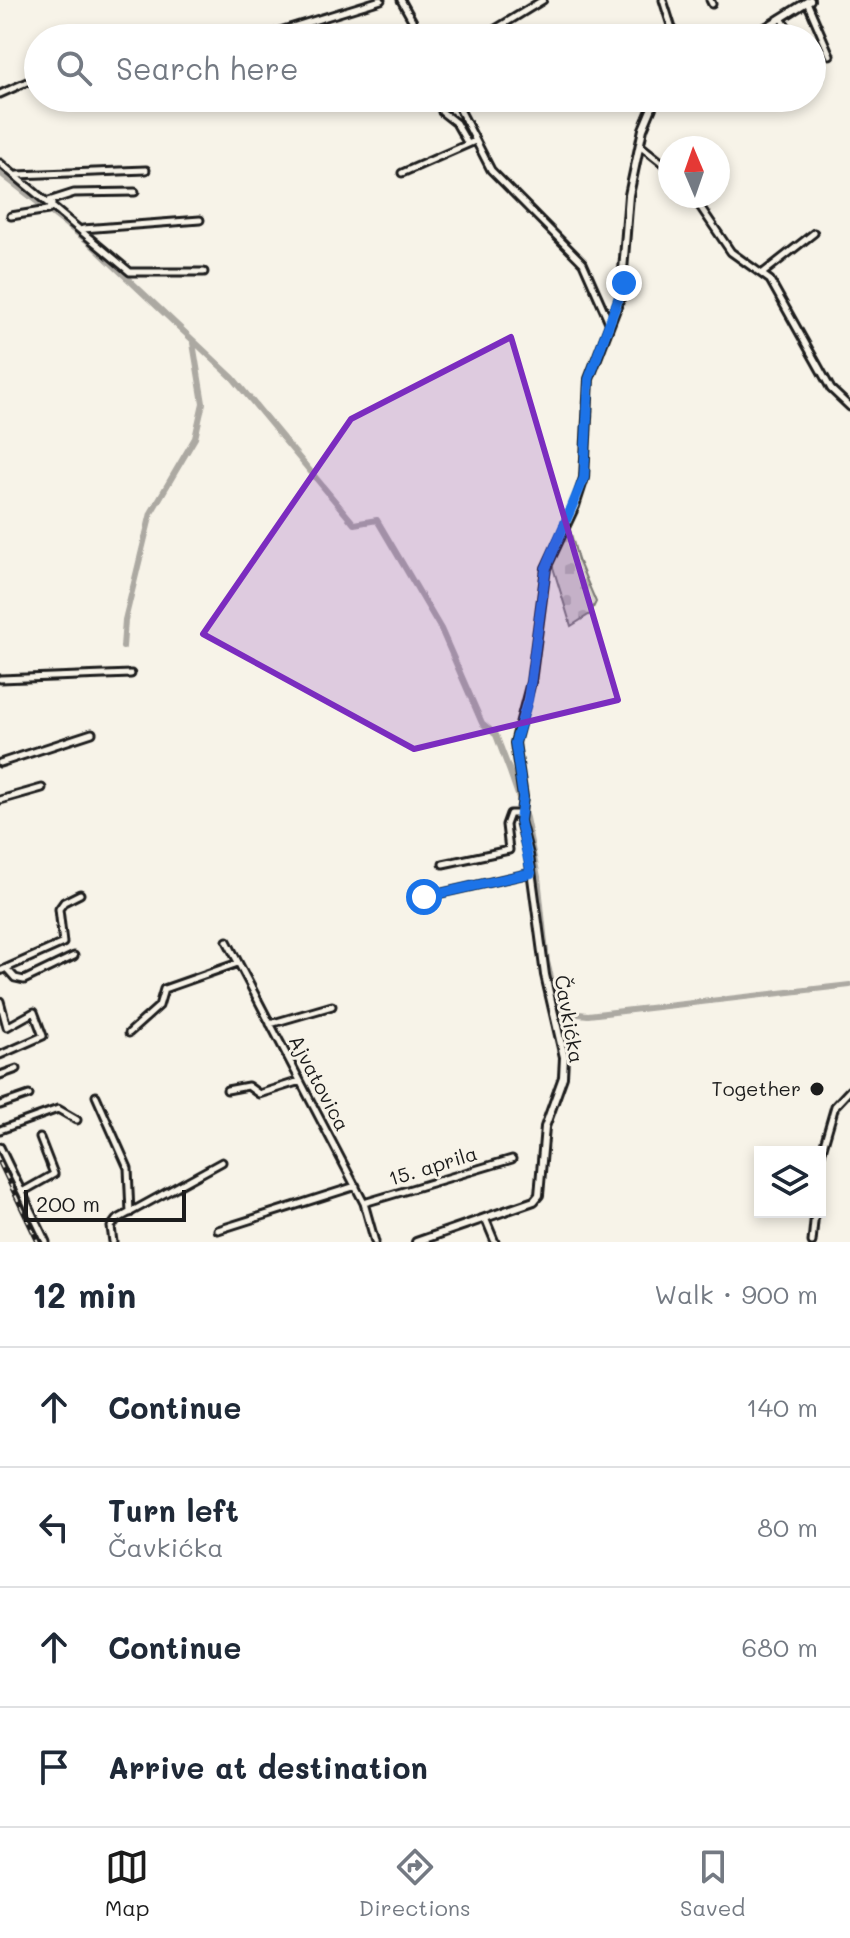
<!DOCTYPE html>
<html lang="en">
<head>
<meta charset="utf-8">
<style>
	:root { --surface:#fff; --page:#f6f6f7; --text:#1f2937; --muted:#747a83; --line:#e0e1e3; --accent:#1c1c1c }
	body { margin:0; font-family:Mali,sans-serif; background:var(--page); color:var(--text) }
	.controls { position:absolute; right:24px; bottom:24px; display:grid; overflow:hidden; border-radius:0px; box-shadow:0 4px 12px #0003 }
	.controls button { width:72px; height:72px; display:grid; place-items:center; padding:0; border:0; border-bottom:2px solid var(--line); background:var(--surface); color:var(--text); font:40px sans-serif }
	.compass { position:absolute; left:658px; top:136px; width:72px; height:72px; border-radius:50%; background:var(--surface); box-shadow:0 4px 12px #0003; rotate:358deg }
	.scale { position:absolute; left:24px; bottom:20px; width:162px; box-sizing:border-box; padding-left:8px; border:4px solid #1c1c1c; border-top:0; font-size:22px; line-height:28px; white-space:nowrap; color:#1c1c1c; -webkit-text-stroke:6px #f7f3e8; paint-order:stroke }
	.stop { position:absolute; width:24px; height:24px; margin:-18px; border:6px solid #1a73e8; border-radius:50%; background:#fff }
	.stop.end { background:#1a73e8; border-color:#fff; box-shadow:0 2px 8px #0008 }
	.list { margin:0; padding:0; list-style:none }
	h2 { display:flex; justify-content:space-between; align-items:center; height:104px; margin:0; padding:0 32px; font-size:34px }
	h2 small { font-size:26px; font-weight:400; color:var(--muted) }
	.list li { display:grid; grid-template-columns:52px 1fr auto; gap:24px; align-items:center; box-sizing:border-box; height:120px; padding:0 32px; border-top:2px solid var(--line) }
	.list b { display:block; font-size:30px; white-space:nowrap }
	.list p { margin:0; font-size:26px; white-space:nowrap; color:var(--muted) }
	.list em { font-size:26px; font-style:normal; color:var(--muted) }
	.icon { flex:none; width:44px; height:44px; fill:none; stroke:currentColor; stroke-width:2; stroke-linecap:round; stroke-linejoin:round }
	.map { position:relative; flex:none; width:850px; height:1242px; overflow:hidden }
	.search { position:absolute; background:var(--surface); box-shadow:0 4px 12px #0003; left:24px; right:24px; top:24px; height:88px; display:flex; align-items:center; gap:20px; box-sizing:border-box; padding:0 28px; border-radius:44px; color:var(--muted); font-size:30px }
	.sheet { height:584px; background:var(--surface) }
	nav { display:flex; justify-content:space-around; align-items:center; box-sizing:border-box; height:112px; border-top:2px solid var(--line); background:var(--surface); font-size:22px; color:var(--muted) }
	nav a { display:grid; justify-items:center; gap:4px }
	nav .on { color:var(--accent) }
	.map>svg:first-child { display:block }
</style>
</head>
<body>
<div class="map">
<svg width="850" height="1242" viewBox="0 0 850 1242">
	<defs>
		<pattern id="cemetery-stones" width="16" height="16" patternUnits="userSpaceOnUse" patternTransform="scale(2)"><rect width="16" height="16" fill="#d7d3cb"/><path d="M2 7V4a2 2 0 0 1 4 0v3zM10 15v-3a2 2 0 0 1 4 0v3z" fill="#b8b5ae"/></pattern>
	</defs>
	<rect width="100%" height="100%" fill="#f7f3e8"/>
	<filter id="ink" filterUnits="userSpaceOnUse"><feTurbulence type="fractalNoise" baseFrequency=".0125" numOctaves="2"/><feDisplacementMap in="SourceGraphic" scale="16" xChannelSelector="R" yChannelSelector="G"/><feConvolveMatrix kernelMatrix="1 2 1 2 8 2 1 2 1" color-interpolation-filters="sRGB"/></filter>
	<g filter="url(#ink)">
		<path fill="url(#cemetery-stones)" stroke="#7a7874" stroke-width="2" d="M569,526L578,560L596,602L590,614L571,626L552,564Z"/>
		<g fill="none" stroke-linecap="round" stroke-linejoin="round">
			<path stroke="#aca9a2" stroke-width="6" d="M0,173L90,243L233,378L354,524L377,520L441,629L482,723L496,735L510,772L526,818L538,877L547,962L560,1012L588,1015L850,985
				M123,647L125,620L151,513L195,438L203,403L193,343"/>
			<g stroke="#1c1c1c" stroke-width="11">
				<path id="minor" d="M401,0L422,38
					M663,0L675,38
					M710,0L712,4
					M807,2L830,55
					M781,18L794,38
					M94,38L112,34
					M257,38L381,0
					M481,38L543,0
					M812,68L819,78
					M0,94L38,77
					M454,98L491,170L583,263L609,322
					M442,112L456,123L468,144
					M641,146L670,169
					M0,163L130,272H204
					M402,173L475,141
					M17,175L146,170
					M693,196L731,252L770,280L831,389L850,407
					M49,201L74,193L135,192
					M11,216L48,210L52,204
					M83,229L200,220
					M763,273L814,233
					M0,679L131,674
					M0,763L92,733
					M0,800L42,788
					M443,864L509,850L506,825L510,814H520
					M424,897L531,873
					M227,941L364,1203L375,1242
					M7,969L15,978L24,980L74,956
					M0,971L63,943L59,909L64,902L80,894
					M0,1001L7,1027L34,1012L43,1036L0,1055
					M270,1024L332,1006
					M129,1033L159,1006L164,989L238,963
					M0,1075L17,1069
					M227,1090L248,1086L259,1094L300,1081
					M96,1096L128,1168L130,1213
					M0,1105L29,1095
					M0,1130L58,1109L77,1120
					M0,1147L46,1242
					M820,1158L835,1106L850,1090
					M22,1192L54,1174L40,1138
					M364,1203L512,1159
					M485,1218L495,1242
					M218,1230L356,1186
					M113,1242L111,1227L116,1220L222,1162
					M812,1242L815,1212"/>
			</g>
			<g stroke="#1c1c1c" stroke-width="12">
				<path id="tertiary" d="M749,38L810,0
					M416,1242L534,1201L539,1195L545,1127L563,1077L564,1057L545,975L529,855L520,821L523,797L515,743L531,682L546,568L575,506L584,478L589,379L621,296L629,195L643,129L656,98"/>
			</g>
			<use href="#minor" stroke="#f7f3e8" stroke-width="5"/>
			<use href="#tertiary" stroke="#f7f3e8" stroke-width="6"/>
			<g stroke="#1c1c1c" stroke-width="5">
				<path id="rail" d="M0,1163L38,1242"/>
			</g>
			<use href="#rail" stroke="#f7f3e8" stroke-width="2" stroke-dasharray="6" stroke-linecap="butt"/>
		</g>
	</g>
	<g fill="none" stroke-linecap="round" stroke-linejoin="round" filter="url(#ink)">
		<path stroke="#1a73e8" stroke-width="10" d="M424,897L531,873L520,821L523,797L515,743L528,700L546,568L584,478L589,379L624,283"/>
	</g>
	<path fill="#7b2cbf" fill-opacity="0.2" stroke="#7b2cbf" stroke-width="6" stroke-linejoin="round" d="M511,337L618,700L414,749L203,634L351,419Z"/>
	<circle fill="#1c1c1c" stroke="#f7f3e8" stroke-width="3" cx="817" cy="1089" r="8"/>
	<g text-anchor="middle" stroke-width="6" stroke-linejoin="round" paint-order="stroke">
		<g font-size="20" fill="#1c1c1c" stroke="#f7f3e8">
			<text transform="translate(569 1019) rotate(80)" y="7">Čavkićka</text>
			<text transform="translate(319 1083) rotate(62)" y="7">Ajvatovica</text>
			<text transform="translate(433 1166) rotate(-17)" y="7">15. aprila</text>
		</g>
		<g font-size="20" fill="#1c1c1c" stroke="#f7f3e8" text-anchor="end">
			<text x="801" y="1096">Together</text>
		</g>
	</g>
</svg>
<div class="controls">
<button><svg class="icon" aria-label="layers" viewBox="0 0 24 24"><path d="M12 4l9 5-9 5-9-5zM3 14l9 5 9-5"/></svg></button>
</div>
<svg class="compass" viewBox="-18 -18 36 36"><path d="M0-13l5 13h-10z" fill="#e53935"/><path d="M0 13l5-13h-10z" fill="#747a83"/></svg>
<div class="scale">200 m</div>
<div class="stop" style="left:424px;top:897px"></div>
<div class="stop end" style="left:624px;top:283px"></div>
<div class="search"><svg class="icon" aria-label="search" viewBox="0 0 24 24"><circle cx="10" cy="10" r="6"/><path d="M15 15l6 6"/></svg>Search here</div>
</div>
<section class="sheet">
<h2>12 min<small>Walk · 900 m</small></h2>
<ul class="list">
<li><svg class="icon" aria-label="ahead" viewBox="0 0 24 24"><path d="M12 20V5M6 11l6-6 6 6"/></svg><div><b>Continue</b></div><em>140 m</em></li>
<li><svg class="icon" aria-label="left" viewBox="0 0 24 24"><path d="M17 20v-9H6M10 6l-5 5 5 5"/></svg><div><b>Turn left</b><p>Čavkićka</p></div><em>80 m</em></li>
<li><svg class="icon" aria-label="ahead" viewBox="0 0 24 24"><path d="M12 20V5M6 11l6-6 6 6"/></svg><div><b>Continue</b></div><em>680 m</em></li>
<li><svg class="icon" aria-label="arrive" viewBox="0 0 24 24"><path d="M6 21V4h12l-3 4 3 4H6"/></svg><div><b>Arrive at destination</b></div></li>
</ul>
</section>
<nav>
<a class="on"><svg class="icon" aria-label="map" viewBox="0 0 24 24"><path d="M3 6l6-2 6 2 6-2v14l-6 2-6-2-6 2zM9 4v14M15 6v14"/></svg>Map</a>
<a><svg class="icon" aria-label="directions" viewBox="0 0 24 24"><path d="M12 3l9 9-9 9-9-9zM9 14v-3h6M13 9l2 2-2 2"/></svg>Directions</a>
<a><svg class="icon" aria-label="saved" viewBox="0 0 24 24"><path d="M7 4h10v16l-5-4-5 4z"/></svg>Saved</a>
</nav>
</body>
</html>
